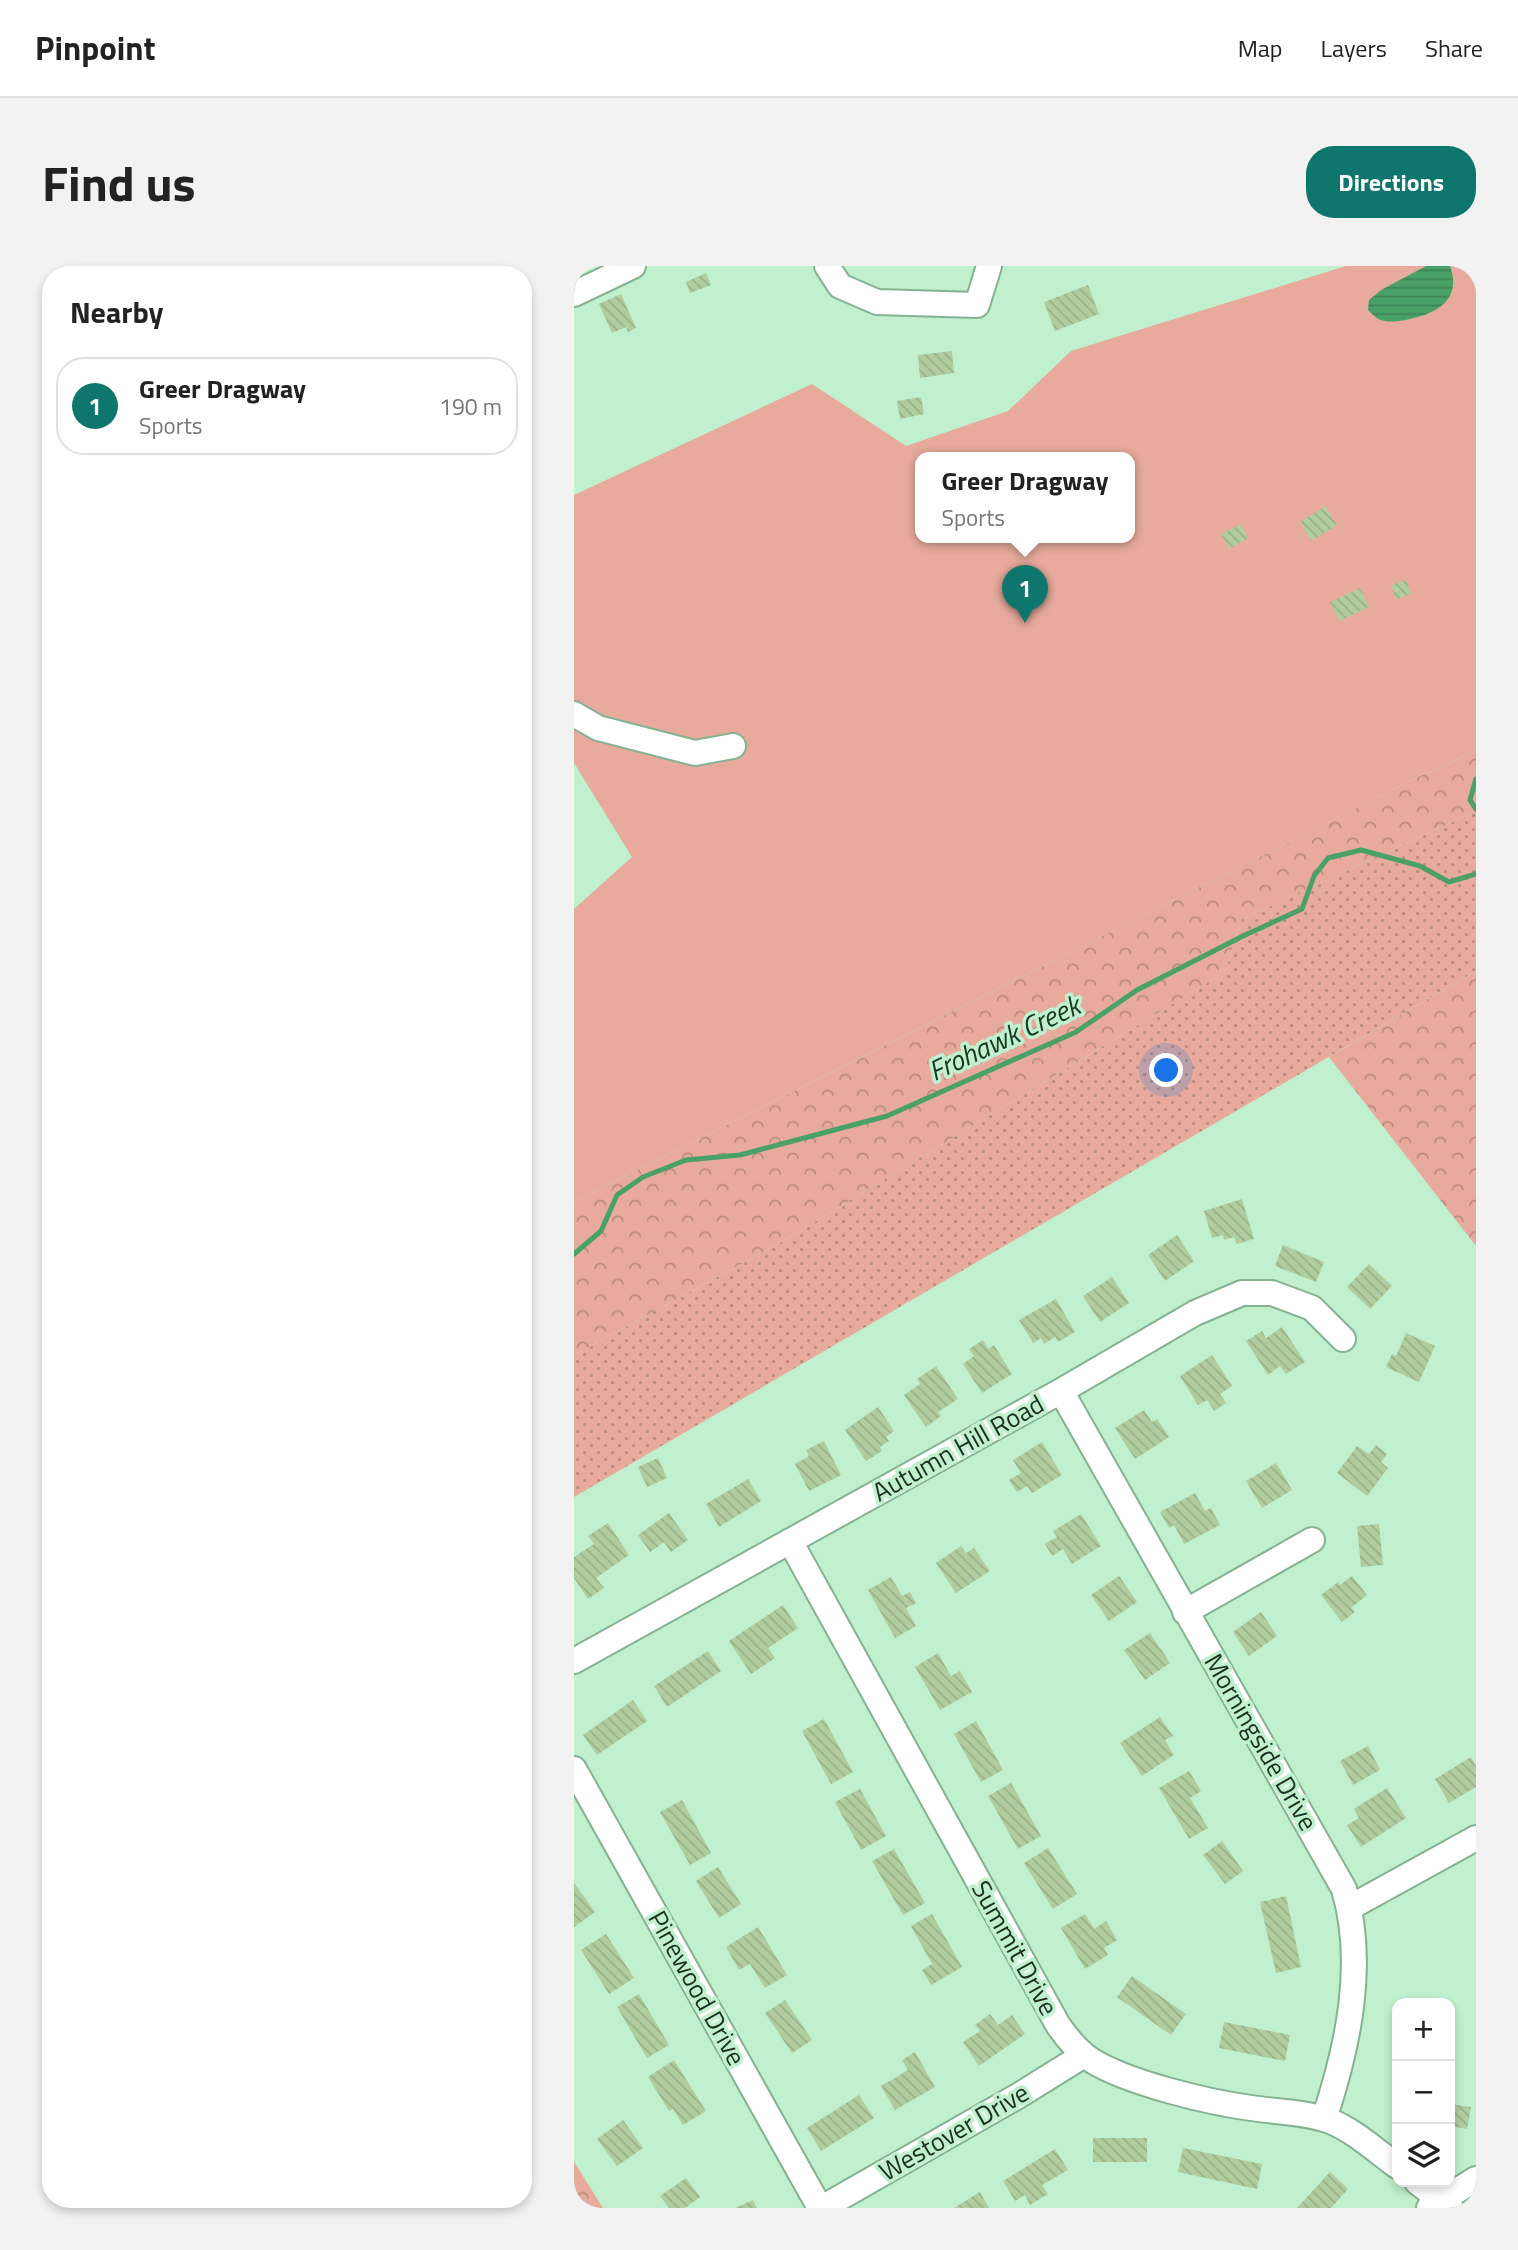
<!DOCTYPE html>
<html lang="en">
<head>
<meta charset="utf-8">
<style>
	:root { --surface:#fff; --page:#f2f2f2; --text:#222; --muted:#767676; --line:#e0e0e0; --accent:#0f766e }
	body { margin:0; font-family:"Titillium Web",sans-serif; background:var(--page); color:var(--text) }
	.controls { position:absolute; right:21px; bottom:21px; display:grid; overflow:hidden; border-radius:14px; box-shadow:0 4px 10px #0003 }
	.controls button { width:63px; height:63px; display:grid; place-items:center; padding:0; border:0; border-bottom:2px solid var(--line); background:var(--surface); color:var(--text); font:35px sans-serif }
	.you { position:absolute; left:593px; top:805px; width:24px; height:24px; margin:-18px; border:5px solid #fff; border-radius:50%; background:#1a73e8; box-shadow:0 0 0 10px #1a73e833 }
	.badge { display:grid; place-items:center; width:46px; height:46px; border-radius:50%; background:var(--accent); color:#fff; font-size:23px; font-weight:700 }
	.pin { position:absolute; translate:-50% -58px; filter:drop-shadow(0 2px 4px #0008) }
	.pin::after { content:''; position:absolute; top:37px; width:24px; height:21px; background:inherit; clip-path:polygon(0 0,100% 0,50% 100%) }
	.popup { position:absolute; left:341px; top:186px; width:220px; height:91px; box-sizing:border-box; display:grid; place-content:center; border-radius:14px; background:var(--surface); filter:drop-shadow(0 2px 5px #0005); font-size:23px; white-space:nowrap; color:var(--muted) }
	.popup b { font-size:26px; color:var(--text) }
	.popup::after { content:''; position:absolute; left:50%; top:100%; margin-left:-14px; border:14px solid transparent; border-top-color:var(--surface) }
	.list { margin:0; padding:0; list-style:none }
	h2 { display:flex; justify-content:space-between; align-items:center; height:91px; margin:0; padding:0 28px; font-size:30px }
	h2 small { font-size:23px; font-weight:400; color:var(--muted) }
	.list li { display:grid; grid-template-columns:46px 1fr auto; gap:21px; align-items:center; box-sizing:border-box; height:98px; margin:0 14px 14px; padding:0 14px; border:2px solid var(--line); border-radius:28px }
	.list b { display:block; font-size:26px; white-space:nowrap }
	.list p { margin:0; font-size:23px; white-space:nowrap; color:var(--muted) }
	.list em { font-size:23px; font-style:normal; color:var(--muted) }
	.icon { flex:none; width:38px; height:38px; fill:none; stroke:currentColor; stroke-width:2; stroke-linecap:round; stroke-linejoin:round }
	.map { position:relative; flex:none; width:902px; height:1942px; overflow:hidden; border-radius:28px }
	header { display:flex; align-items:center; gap:42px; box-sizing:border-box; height:98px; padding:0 35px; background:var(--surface); border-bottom:2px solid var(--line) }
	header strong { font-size:33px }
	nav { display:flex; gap:38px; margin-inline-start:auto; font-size:24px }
	.intro { display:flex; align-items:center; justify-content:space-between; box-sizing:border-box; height:168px; padding:0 42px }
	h1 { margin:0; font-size:49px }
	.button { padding:18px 32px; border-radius:28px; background:var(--accent); color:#fff; font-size:24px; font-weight:700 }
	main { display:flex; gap:42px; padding:0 42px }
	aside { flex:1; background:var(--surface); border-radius:28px; box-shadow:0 4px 10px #0003 }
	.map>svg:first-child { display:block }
</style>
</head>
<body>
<header>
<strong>Pinpoint</strong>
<nav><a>Map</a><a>Layers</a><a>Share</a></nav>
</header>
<div class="intro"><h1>Find us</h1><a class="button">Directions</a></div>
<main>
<aside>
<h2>Nearby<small></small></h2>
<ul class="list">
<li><span class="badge">1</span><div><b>Greer Dragway</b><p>Sports</p></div><em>190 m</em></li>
</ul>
</aside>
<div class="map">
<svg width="902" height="1942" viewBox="0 0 902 1942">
	<defs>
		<pattern id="grass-dots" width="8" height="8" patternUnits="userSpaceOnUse" patternTransform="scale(1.75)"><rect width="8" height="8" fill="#e7aa9c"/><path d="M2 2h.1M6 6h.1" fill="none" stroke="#ba8b7f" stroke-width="1.8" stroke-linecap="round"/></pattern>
		<pattern id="forest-crowns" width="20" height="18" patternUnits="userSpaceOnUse" patternTransform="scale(1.75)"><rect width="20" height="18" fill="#e7aa9c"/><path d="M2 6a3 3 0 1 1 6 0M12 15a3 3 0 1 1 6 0" fill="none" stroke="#ba8b7f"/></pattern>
		<pattern id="water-rules" width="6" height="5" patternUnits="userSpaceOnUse" patternTransform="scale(1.75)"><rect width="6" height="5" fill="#49a168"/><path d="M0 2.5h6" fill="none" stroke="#3c8455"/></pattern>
		<pattern id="building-back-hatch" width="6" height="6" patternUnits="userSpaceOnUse" patternTransform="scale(1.75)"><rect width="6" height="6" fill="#b1cd9f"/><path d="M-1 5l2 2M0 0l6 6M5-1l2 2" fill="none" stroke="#98b089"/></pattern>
	</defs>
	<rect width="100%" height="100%" fill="#c0f0cd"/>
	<path fill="url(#grass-dots)" d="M902,545V705L0,1231V1089L211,974L651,706L668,653Z"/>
	<path fill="url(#forest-crowns)" d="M902,485V545L668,653L651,706L211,974L0,1089V936L846,510Z
		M902,705V980L755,791Z
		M0,1896L29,1942H0Z"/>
	<path fill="#e7aa9c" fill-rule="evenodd" d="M772,0H902V485L846,510L0,936V643L58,591L0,497V229L238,118L332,180L434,145L497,85ZM346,191H556V271H346Z"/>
	<path fill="url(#water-rules)" d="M852,0H876C888,33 864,47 836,53C828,55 815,57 807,54C803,53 797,47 794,44L795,34L807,24Z"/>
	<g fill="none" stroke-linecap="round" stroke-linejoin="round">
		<path stroke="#49a168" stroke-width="5" d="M902,513L896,534L902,543
			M0,988L27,965L43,929L69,911L112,894L166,889L313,850L502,766L563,724L671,669L728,643L740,610L754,592L787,584L846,600L875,616L902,608"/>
	</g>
	<path fill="url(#building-back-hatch)" d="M132,7L137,19L116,27L112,16Z
		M514,19L525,48L481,65L470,36Z
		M47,28L62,62L54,66L52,61L38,67L25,38Z
		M378,85L380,107L346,112L344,89Z
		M347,131L350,148L326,153L323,135Z
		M751,240L763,259L737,275L726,256Z
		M667,258L674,272L655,283L647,268Z
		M832,314L837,328L822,333L817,319Z
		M786,322L795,341L765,355L756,336Z
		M668,933L680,973L663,978L660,971L650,974L649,969L638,972L630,945Z
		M603,969L620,995L591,1015L574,989Z
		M709,979L750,996L742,1016L701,1000Z
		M795,998L818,1020L796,1043L773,1021Z
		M538,1011L555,1037L526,1056L509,1030Z
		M482,1033L501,1066L484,1076L481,1071L470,1078L467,1072L459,1077L445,1054Z
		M708,1061L731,1096L712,1108L706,1100L694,1109L672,1075L688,1065L692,1072Z
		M832,1067L861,1080L845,1116L812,1101L818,1088L822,1090Z
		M409,1074L414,1083L420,1079L438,1108L408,1127L389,1098L400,1090L395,1083Z
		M638,1089L658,1120L646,1128L652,1137L640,1145L633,1134L624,1139L606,1110Z
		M362,1100L384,1133L364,1146L367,1150L352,1161L330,1129L346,1118L343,1113Z
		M304,1141L320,1165L312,1171L315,1175L306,1181L308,1185L292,1195L271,1164Z
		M570,1144L578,1156L583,1153L595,1171L561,1193L541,1162Z
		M250,1175L267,1209L235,1225L221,1198L235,1190L232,1184Z
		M468,1176L488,1209L458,1227L453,1220L443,1226L435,1214L447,1207L439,1194Z
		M802,1179L813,1188L807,1196L814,1202L793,1230L763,1207L783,1180L795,1188Z
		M84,1192L93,1212L73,1221L64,1201Z
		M702,1197L718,1224L688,1242L672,1215Z
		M174,1213L187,1235L145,1261L132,1238Z
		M621,1227L631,1245L637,1242L646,1259L610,1278L600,1259L595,1262L586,1246Z
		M95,1247L114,1274L97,1286L90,1276L76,1286L64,1269Z
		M507,1248L527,1280L498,1298L489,1283L478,1290L471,1278L483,1271L479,1265Z
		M34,1257L55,1289L22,1312L30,1322L14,1333L0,1312V1291L20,1278L14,1270Z
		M805,1258L809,1299L787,1301L783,1260Z
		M387,1280L392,1287L400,1282L416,1305L382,1327L362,1297Z
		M545,1310L563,1336L535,1355L517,1329Z
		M778,1310L793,1329L777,1342L781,1346L768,1356L747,1329L764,1316L766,1319Z
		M317,1311L328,1330L336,1326L342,1337L332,1342L342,1360L321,1372L294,1324Z
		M209,1339L224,1362L194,1382L201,1392L177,1408L155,1375Z
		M687,1346L703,1370L675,1390L659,1366Z
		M576,1367L596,1397L571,1414L550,1384Z
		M134,1385L147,1405L93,1441L80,1420Z
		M364,1387L377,1410L386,1405L398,1426L366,1444L341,1401Z
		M59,1434L73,1455L23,1489L9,1469Z
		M586,1451L599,1470L591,1474L600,1489L568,1510L546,1477Z
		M250,1453L279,1506L257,1518L228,1465Z
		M402,1455L429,1504L407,1516L380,1468Z
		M794,1480L806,1504L779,1519L766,1495Z
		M897,1491L902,1500V1521L875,1537L861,1513Z
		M615,1505L627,1525L616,1532L634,1562L615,1573L585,1522Z
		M437,1517L467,1570L444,1583L414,1530Z
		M813,1522L832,1552L787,1581L773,1559L785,1552L780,1543Z
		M286,1523L312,1570L287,1584L261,1536Z
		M108,1534L137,1587L116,1599L86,1546Z
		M648,1575L669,1605L651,1618L629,1589Z
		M474,1582L503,1628L479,1643L450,1597Z
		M320,1583L351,1637L329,1649L298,1595Z
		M144,1601L167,1638L145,1652L122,1615Z
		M0,1617L21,1646L0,1661Z
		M712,1630L727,1701L702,1707L686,1636Z
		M358,1648L388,1701L357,1719L348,1704L358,1698L337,1660Z
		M511,1648L520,1663L532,1655L543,1674L530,1682L534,1689L511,1703L487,1662Z
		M184,1661L213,1709L191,1722L176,1698L165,1704L152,1681Z
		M32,1668L60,1712L35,1728L7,1684Z
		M558,1710L612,1748L597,1769L543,1731Z
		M65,1728L95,1779L73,1792L43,1741Z
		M211,1734L238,1774L218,1787L191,1747Z
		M416,1748L424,1759L438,1749L451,1768L405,1800L389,1776L406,1765L401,1759Z
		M650,1756L716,1769L711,1795L645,1782Z
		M341,1786L361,1821L321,1844L307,1820L334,1804L328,1794Z
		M100,1794L132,1845L109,1859L99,1843L95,1845L74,1811Z
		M285,1829L300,1852L247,1885L233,1862Z
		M876,1838L897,1841L893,1863L876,1860Z
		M49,1854L69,1882L43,1900L23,1873Z
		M519,1872H573V1896H519Z
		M609,1882L688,1898L683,1923L604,1906Z
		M481,1883L494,1904L468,1919L474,1928L456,1939L451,1929L441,1935L429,1915Z
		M756,1906L774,1923L757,1942H723Z
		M112,1912L126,1931L111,1942H95L86,1930Z
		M406,1926L415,1942H380Z
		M179,1934L183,1942H161Z"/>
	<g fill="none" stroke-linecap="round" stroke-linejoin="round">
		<g stroke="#85b292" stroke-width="28">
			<path id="minor" d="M253,0L266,20L303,36L403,39L415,0
				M0,28L59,0
				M0,448L24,462L121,487L159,480
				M487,1125L770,1623C792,1698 774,1781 750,1853
				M216,1275L484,1759C493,1772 503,1785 517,1794C554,1817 633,1836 677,1842C703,1846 732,1846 756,1855C781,1865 802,1885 823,1900
				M611,1346L738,1274
				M0,1395L487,1125L621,1047L668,1027H698L738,1042L769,1073
				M0,1503L246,1942
				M775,1642L902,1572
				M843,1916L877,1942
				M248,1942L444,1830L510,1789
				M855,1942L902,1913"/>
		</g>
		<use href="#minor" stroke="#fff" stroke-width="24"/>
	</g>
	<g text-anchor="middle" stroke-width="7" stroke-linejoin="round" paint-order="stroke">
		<g font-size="26" fill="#1c2f22" stroke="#c0f0cd">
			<text transform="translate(384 1182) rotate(-29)" y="9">Autumn Hill Road</text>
			<text transform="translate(687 1476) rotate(60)" y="9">Morningside Drive</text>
			<text transform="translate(441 1682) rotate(61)" y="9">Summit Drive</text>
			<text transform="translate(123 1722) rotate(61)" y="9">Pinewood Drive</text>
			<text transform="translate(380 1866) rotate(-30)" y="9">Westover Drive</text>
		</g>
		<g font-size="28" font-style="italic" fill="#173b24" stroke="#c0f0cd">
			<text transform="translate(430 772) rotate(-25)" y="10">Frohawk Creek</text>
		</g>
	</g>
</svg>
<div class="controls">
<button>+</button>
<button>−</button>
<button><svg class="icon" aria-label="layers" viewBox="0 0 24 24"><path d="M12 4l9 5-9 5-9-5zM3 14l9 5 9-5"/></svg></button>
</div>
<div class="you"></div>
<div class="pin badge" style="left:451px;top:357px">1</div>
<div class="popup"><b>Greer Dragway</b>Sports</div>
</div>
</main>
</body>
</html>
